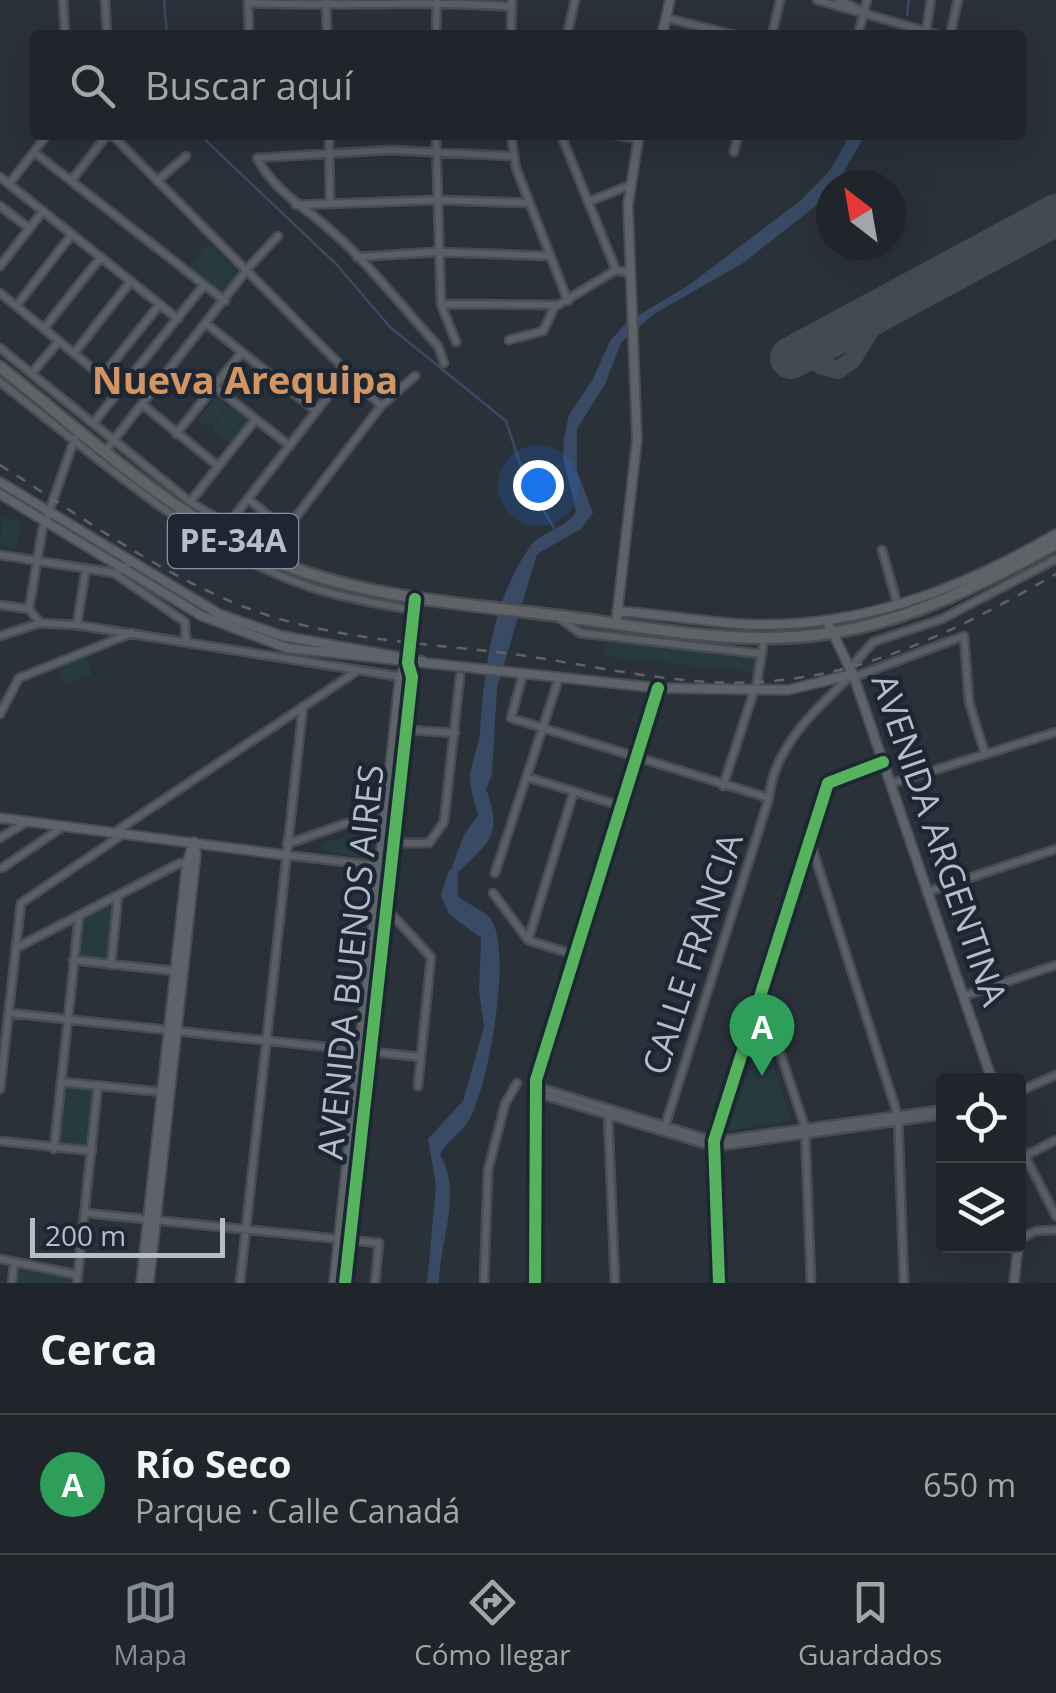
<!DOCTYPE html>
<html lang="es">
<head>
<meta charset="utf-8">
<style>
	:root { --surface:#20252b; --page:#2d3137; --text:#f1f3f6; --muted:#a2a5a9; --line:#3d4247; --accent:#848c97 }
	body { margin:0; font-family:"Open Sans",sans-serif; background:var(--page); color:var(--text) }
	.controls { position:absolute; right:30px; bottom:30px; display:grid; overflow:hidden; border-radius:10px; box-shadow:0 10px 40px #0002 }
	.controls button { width:90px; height:90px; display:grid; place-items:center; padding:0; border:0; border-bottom:2px solid var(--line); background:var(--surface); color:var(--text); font:50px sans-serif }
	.compass { position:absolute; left:816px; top:170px; width:90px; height:90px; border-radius:50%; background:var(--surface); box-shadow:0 10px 40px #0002; rotate:329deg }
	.scale { position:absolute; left:30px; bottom:25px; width:195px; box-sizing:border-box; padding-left:10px; border:5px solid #b4bdc9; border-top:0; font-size:28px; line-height:35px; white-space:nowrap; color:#b4bdc9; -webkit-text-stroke:8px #1d2734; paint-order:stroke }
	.you { position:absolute; left:538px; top:485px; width:35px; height:35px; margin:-25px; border:8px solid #fff; border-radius:50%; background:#1a73e8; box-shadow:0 0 0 15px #1a73e833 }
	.badge { display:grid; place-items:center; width:65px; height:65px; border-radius:50%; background:var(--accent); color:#fff; font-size:32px; font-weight:700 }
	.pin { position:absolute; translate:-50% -82px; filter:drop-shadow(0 2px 5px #0008) }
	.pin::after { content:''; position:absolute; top:52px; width:35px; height:30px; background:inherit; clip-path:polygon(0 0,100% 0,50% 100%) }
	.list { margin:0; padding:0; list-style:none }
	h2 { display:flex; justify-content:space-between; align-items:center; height:130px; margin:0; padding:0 40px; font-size:42px }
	h2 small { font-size:32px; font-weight:400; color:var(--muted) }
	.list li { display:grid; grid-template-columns:65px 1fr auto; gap:30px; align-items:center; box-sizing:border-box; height:140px; padding:0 40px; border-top:2px solid var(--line) }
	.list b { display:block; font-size:38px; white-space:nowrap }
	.list p { margin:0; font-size:32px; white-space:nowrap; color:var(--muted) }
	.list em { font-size:32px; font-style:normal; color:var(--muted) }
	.icon { flex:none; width:55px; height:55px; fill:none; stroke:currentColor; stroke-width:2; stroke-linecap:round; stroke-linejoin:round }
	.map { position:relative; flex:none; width:1056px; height:1283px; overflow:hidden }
	.search { position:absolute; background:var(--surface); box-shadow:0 10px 40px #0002; left:30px; right:30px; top:30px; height:110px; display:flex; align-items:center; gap:25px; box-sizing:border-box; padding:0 35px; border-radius:10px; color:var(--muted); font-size:38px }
	.sheet { height:270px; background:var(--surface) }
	nav { display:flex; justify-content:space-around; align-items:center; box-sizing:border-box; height:140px; border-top:2px solid var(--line); background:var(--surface); font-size:28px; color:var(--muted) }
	nav a { display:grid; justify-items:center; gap:5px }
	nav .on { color:var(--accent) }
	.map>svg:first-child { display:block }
</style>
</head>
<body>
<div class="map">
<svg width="1056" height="1283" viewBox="0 0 1056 1283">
	<rect width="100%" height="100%" fill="#2a3139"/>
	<path fill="#273b3f" d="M208,243L238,273L223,294L189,267Z
		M216,397L227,406L209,428L198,419Z
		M229,406L248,421L231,443L211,429Z
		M3,517L22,521L16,549L0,546Z
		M608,642L756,658L754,672L601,656Z
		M86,658L92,675L63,684L58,667Z
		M376,829L372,860L323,850L324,843Z
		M113,902L107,960L80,957L84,917Z
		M762,1032L791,1120L728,1131Z
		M65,1086L93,1089L87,1146L59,1143Z
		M19,1268L73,1278L72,1283H17Z"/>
	<path fill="#384a64" d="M850,135H865L839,180L813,208L743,263L654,314L621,343L605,384L577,429V471L593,513L581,529L537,554L497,688L492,775L486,789C503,835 490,841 458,873V896C467,904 483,910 490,918C514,948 488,1088 469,1120C461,1134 447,1140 440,1155C463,1191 439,1244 439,1283H427L436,1186L428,1139L463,1101L484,1027L479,991L481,938L449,914L441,896L464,835L478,815C475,804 470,789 470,777C471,762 479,747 480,732C484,671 492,601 529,548C541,530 567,529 576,511L563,459L564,436L569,415L593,379L610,341L626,323L689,285L800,201L831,169Z"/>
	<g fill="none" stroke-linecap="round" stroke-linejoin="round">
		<path stroke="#384a64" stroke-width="2.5" d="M164,0L167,35
			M907,15L909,0
			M200,135L337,265L390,327L506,421L525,479L554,528
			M443,892L450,871"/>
		<path stroke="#444a52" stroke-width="18" d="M859,320L817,333L811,347L820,365L838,370L852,360L885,306"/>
		<path stroke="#444a52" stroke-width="42" d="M791,358L1056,215"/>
		<g stroke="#484d53" stroke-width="11">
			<path id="street" d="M63,0L65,35
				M105,0L107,35
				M326,0L327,35
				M817,0L939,35
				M839,0L870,15
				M248,1L249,35
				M248,3C336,7 424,0 512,7
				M666,18L735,35
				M926,31L931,0
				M436,35L437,1
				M511,35L512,0
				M567,35L575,0
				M772,35L780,0
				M858,35L867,0
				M950,35L958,0
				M112,135L381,406
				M329,135L330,204
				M436,135L441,304L456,342
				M511,135L516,168L568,301
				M561,135L616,270
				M616,135L638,139
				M34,152L225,301
				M734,152L738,135
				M0,177L178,319
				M71,181L107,135
				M157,181L186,156
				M9,184L47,135
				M588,202L630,185
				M296,205L438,200L529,203
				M0,206L29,228
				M357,257L435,252L550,256
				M0,266L43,211
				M0,293L120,391
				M442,304L558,305L616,270L630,273
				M17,305L72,234
				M208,325L316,411
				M45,327L101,257
				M509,340L543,331L555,306
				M0,348L190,502L255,541H265L286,530L381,406L415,376
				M75,352L131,281
				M444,363L438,346C402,307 368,262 327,227C300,204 275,191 257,158L390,150L512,156
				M32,373L59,341
				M103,375L160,304
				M0,382C90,451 174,529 279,575C321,594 368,602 413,610
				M215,387L290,446
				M143,405L218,466
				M94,422L204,285
				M176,434L242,352
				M106,450L249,267L278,236
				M248,499L286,530
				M190,502L255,420
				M226,527L346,373
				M882,550L898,606
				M0,555L114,573L131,562
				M114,573L185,622L186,641
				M0,605L29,609L40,623
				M29,609L42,531L75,438
				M558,617L580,633L762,654
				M77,625L86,568
				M0,636L40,623L77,625L402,677
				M408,662L415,599
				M850,668L873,642L942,619L1056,559
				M523,674L511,718L769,798C773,748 817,707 852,675
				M854,677L964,636L969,702L985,754
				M0,714L19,678L132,633
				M394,729L455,733
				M527,777L621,806
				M890,784L1056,732
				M723,786L757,682L764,639
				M118,830L354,673
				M0,838L25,823
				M810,841L898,1116L904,1283
				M393,843H429L444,822L460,676
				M287,844L344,824L387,817
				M285,855L390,867
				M2,868L64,826
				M495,873L559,678
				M927,892L1056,849
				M493,893L528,940L575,955
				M385,907L431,957L418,1086
				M528,940L574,791
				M18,947L180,863H191
				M73,960L175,971
				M111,965L118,896
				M761,995L805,1127L811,1283
				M964,996L1056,965
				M9,1013L420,1057
				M61,1082L162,1092
				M535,1086L714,1141L944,1109
				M0,1089L21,903L125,833
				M1018,1092L1056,1075
				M536,1093L714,1147L944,1115
				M608,1113L615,1283
				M665,1126L769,798
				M0,1141L92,1151
				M1018,1142L1056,1216
				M54,1149L79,916
				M1025,1156L1056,1140
				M86,1213L379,1243L375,1283
				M1019,1239L1036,1231L1056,1230
				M0,1259L78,1275
				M12,1283L14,1264
				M77,1283L98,1085
				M240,1283L303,706
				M484,1283L488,1170L505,1104L517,1083
				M535,1283L536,1080L658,688
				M719,1283L714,1141L828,783L883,762"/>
		</g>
		<g stroke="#484d53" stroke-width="12">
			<path id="secondary" d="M662,35L670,0
				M0,482L219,614L282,636L422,661
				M0,494L202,616L287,648L658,688L788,690L853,674
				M617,611C658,614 699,621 741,624C855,630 958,591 1056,534
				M827,621L854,677L992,1080
				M616,624L637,440L628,205L639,135
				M0,818L285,855
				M1018,1196V1239
				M141,1283L187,863L194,842
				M149,1283L196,854L194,842
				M334,1283L400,676L408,663
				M345,1283L412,677L408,663
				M1014,1283L1018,1246"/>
		</g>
		<g stroke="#474d55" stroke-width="15">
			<path id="highway" d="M0,367C80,430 159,504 251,550C348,598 454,602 560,616C650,628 741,647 831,633C913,620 984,583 1056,544"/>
		</g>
		<use href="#street" stroke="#5a5f66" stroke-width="6"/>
		<use href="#secondary" stroke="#5e636a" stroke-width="8"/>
		<use href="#highway" stroke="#5f6366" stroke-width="10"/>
		<path stroke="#5e636a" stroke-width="2.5" stroke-dasharray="10 10" stroke-linecap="butt" d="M0,465C78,514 156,572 242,606C322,638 411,642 496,652C582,662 672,687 759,682C869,676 963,627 1056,574"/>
		<g stroke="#1d2734" stroke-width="19">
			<path id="cycleway" d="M345,1283L412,677L408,663L415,599
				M535,1283L536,1080L658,688
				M719,1283L714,1141L828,783L883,762"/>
		</g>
		<use href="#cycleway" stroke="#56b35d" stroke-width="12"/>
	</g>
	<g text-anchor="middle" stroke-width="9" stroke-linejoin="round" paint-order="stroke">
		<rect fill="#1d2734" stroke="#87909c" stroke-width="2.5" x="168" y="514" width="130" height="54" rx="8"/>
		<g font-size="32" font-weight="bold" fill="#b4bdc9">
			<text x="233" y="552">PE-34A</text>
		</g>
		<g font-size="35" fill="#b4bdc9" stroke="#1d2734">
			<text transform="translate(939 840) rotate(71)" y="12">AVENIDA ARGENTINA</text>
			<text transform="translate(693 954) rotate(-72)" y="12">CALLE FRANCIA</text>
			<text transform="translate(351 962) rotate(-84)" y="12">AVENIDA BUENOS AIRES</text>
		</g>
		<g font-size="38" font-weight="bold" fill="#d59563" stroke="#1d2734">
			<text x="245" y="394">Nueva Arequipa</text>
		</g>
	</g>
</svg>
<div class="controls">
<button><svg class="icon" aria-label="locate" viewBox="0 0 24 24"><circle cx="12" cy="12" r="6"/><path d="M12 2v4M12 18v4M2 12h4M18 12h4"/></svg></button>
<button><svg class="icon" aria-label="layers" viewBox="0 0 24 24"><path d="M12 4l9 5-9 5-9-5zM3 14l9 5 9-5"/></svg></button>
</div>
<svg class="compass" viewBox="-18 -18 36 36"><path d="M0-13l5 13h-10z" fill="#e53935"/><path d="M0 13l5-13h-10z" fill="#a2a5a9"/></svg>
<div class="scale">200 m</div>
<div class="you"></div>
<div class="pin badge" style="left:762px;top:1076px;background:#2e9e5b">A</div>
<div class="search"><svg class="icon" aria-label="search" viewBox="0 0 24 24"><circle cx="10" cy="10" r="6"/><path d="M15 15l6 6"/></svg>Buscar aquí</div>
</div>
<section class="sheet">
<h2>Cerca<small></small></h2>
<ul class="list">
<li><span class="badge" style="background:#2e9e5b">A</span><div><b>Río Seco</b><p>Parque · Calle Canadá</p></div><em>650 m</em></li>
</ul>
</section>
<nav>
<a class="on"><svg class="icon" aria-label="map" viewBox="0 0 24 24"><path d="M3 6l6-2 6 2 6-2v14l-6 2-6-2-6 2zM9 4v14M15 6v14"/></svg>Mapa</a>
<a><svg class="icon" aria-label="directions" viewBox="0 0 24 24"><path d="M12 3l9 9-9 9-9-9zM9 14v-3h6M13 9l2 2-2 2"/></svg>Cómo llegar</a>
<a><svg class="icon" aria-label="saved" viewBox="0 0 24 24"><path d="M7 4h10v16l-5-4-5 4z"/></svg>Guardados</a>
</nav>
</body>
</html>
